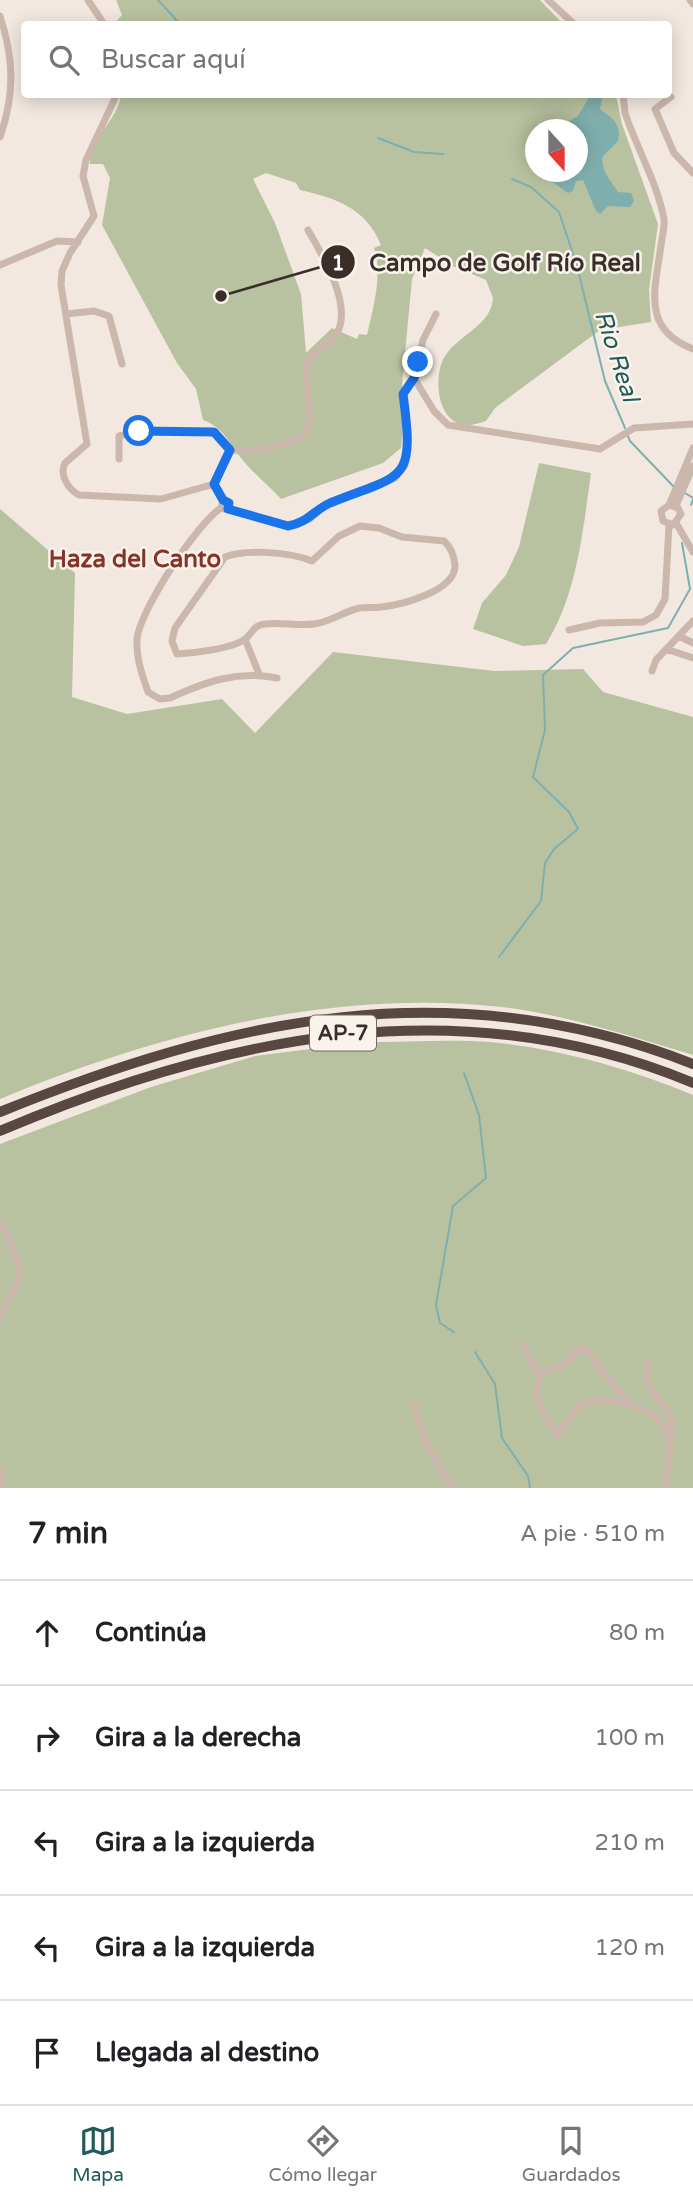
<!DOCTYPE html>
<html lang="es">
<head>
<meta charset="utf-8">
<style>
	:root { --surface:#fff; --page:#f2f2f2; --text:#202124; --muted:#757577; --line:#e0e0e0; --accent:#215a59 }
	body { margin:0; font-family:"Varela Round",sans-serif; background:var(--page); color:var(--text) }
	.compass { position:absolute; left:525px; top:119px; width:63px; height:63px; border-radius:50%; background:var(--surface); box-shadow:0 4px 18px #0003; rotate:159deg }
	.stop { position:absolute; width:21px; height:21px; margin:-16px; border:5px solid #1a73e8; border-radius:50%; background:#fff }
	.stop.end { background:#1a73e8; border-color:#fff; box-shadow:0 2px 7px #0008 }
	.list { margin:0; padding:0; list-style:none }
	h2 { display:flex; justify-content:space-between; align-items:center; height:91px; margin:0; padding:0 28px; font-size:30px }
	h2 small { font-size:23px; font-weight:400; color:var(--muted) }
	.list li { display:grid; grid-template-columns:46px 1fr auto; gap:21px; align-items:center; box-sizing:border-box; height:105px; padding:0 28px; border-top:2px solid var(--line) }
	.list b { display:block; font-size:26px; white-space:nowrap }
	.list em { font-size:23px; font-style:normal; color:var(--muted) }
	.icon { flex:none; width:38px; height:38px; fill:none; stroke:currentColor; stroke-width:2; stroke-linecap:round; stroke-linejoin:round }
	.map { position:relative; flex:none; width:693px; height:1488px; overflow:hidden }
	.search { position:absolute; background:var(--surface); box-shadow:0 4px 18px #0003; left:21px; right:21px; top:21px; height:77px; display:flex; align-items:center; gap:18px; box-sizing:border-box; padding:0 24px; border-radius:7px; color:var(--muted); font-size:26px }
	.sheet { height:616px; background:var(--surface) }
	nav { display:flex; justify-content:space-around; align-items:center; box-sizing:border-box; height:98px; border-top:2px solid var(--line); background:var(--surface); font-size:19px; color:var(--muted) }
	nav a { display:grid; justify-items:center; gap:4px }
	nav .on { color:var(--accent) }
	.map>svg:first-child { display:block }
</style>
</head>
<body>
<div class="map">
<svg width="693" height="1488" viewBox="0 0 693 1488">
	<rect width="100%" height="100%" fill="#f2e8e0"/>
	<path fill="#b9c2a0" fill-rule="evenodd" d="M116,0H540L563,24H114L122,15Z
		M121,95H616L622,124L658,224L649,290L651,322L600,330L495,408L486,421C479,423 471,426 464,425C436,421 433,375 445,356C458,335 492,325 493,298L486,280L455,267L425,248L412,279L402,385L405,402L401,448L383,463L281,499C268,485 253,473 241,458C228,442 224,428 203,420L196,389L177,363L102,225L110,178L103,164H90C89,139 118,120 121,95ZM536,130H578V172H536ZM266,173L296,183L300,190C336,198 366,208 381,245L374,248C383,273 373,309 367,335L359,334L357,339L332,328L306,353L301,294L275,223L253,179Z
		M539,463L591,473C583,530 577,595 546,644L523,646L473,629L482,603L506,575L519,547Z
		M0,509L75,573L72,697L127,714L222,699L255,733L333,652L494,671L583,669L603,692L693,717V1055C630,1036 567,1015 502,1007C332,988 156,1034 0,1099Z
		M365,1042C406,1042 449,1039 490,1042C560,1049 628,1068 693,1095V1488H0V1144L151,1087L255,1056Z"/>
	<path fill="#7fafad" d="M591,94L603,95L600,109C612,119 622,122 618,141L603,156C600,170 611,181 618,192L631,193L634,201L630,207L608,206L600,214L596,211L583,180L576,181L573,191L568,193L538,172H578V130L556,129L578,116Z"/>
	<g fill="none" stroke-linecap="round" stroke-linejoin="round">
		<path stroke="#7fafad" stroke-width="2" d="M158,0L180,24
			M378,138L414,152L443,154
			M512,179L531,187L559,212L577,266L605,381L625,428
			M627,434L630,441L674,487
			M685,493L693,498
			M691,505L693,499
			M499,957L541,901L545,863L554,849L578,829L569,812L533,777L545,730L543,675L573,648L668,628L690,589L682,543
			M454,1332L440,1323L436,1305L453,1206L486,1178L479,1115L464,1073
			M475,1352L495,1384L502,1438L528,1476L530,1488"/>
		<path stroke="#cbb7ac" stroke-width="7" d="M88,0L104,24
			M548,0L574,24
			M690,0L693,4
			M0,16C14,59 15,94 0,137
			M117,94L86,160L83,176L94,216L70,253L62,271L61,285L87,444L65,463C59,475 68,489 79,495L161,499L214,484L230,450
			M623,94L625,113C636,146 658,185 664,219C665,227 662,237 661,245C655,290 641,329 693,349
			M671,97L655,109L674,153L693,173
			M0,265L57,241L78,242
			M66,314L94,311L109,316L122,364
			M414,378L434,411L448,425L600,449L634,428L693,424
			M119,459V436L139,431L214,432L230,450C261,452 274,448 302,437L310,420L306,364C314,350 330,345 337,333C353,304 322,255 308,230
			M214,484L223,500L229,503L227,510L221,508L223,500
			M669,505L678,508L681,514L673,525L663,521L661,511L669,505L693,448
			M676,506L693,466
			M221,508C197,523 139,612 137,639C136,659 142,674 148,692L160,699L170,698C205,682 237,670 277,678
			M228,509L288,526L310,519L324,506L395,478L405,465L408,433L403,394L414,378L423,340L436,314
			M676,523L693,552
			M360,526L379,528L402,537L444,541C451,547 454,556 455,565C456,591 401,605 381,607C374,608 366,607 359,608C343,612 330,622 314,624C297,626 281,622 265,624C253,625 253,633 245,639C232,649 193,653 177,654L172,641L175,628L225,557C247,549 290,552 312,561L339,536Z
			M569,630L600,623L643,622L656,615L665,599L669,525
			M679,636L693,643
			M245,639L259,674
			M666,649L693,658
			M652,671L656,660L693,621
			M0,1223L8,1235L21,1275L0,1317
			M523,1344L533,1367L541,1374
			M648,1364C638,1387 666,1400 672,1419L665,1488
			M415,1404C421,1438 434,1461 454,1488
			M629,1404L585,1348L577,1350C569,1366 555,1367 541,1374C529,1398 547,1416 557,1436L578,1406C601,1394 642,1403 660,1422C665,1427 667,1435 671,1441
			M0,1470L3,1488"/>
		<path stroke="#594742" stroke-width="10" d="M0,1112C232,1018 451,969 693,1064
			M0,1131C223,1036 461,986 693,1083"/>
	</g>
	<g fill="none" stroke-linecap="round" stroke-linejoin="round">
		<path stroke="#1a73e8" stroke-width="9" d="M139,431L214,432L230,450L214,484L223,500L229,503L228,509L288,526C307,523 314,510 330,503C405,473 415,484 403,394L414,378L418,362"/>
	</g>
	<g text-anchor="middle" stroke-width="5" stroke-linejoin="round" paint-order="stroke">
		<rect fill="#faf3ec" stroke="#736964" stroke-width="2" x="310" y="1015.5" width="66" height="35" rx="5"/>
		<g font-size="21" font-weight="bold" fill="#392e2a">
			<text x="343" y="1040">AP-7</text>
		</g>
		<g font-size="24" font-style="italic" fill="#215a59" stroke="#faf3ec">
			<text transform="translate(617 356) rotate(72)" y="8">Rio Real</text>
		</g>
		<g font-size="24" font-weight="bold" fill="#863425" stroke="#faf3ec">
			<text x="135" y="567">Haza del Canto</text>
		</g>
	</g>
	<path fill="none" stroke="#392e2a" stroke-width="2.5" d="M221 296L338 262"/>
	<g fill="#392e2a" stroke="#faf3ec" stroke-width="2.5">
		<circle cx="221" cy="296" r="7"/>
		<circle cx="338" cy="262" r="18"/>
	</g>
	<g font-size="21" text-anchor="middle" font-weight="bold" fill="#fff">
		<text x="338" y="270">1</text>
	</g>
	<g font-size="24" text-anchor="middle" font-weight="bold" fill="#392e2a" stroke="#faf3ec" stroke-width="5" stroke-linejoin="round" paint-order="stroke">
		<text x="505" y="271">Campo de Golf Río Real</text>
	</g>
</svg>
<svg class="compass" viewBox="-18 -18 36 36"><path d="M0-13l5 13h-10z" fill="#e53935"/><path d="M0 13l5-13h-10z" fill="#757577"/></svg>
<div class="stop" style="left:139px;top:431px"></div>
<div class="stop end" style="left:418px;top:362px"></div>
<div class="search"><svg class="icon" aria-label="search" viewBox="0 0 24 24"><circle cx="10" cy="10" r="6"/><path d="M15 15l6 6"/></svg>Buscar aquí</div>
</div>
<section class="sheet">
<h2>7 min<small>A pie · 510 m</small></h2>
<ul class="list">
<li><svg class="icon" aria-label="ahead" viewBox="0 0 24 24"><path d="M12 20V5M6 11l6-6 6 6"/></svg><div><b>Continúa</b></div><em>80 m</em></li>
<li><svg class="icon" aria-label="right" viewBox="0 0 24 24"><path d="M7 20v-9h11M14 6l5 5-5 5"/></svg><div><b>Gira a la derecha</b></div><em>100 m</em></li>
<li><svg class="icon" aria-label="left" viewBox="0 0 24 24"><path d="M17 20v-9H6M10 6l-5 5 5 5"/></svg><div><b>Gira a la izquierda</b></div><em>210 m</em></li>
<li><svg class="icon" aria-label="left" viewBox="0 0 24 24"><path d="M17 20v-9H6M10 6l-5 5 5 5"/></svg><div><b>Gira a la izquierda</b></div><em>120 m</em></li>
<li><svg class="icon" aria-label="arrive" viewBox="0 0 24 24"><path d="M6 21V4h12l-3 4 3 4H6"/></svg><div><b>Llegada al destino</b></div></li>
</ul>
</section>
<nav>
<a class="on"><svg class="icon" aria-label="map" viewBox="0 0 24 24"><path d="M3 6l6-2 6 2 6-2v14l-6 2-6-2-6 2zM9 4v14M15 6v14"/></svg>Mapa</a>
<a><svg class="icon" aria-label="directions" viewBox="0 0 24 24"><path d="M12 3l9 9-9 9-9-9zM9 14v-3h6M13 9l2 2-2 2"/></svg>Cómo llegar</a>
<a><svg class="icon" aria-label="saved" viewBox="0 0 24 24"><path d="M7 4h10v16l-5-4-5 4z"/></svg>Guardados</a>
</nav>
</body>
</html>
